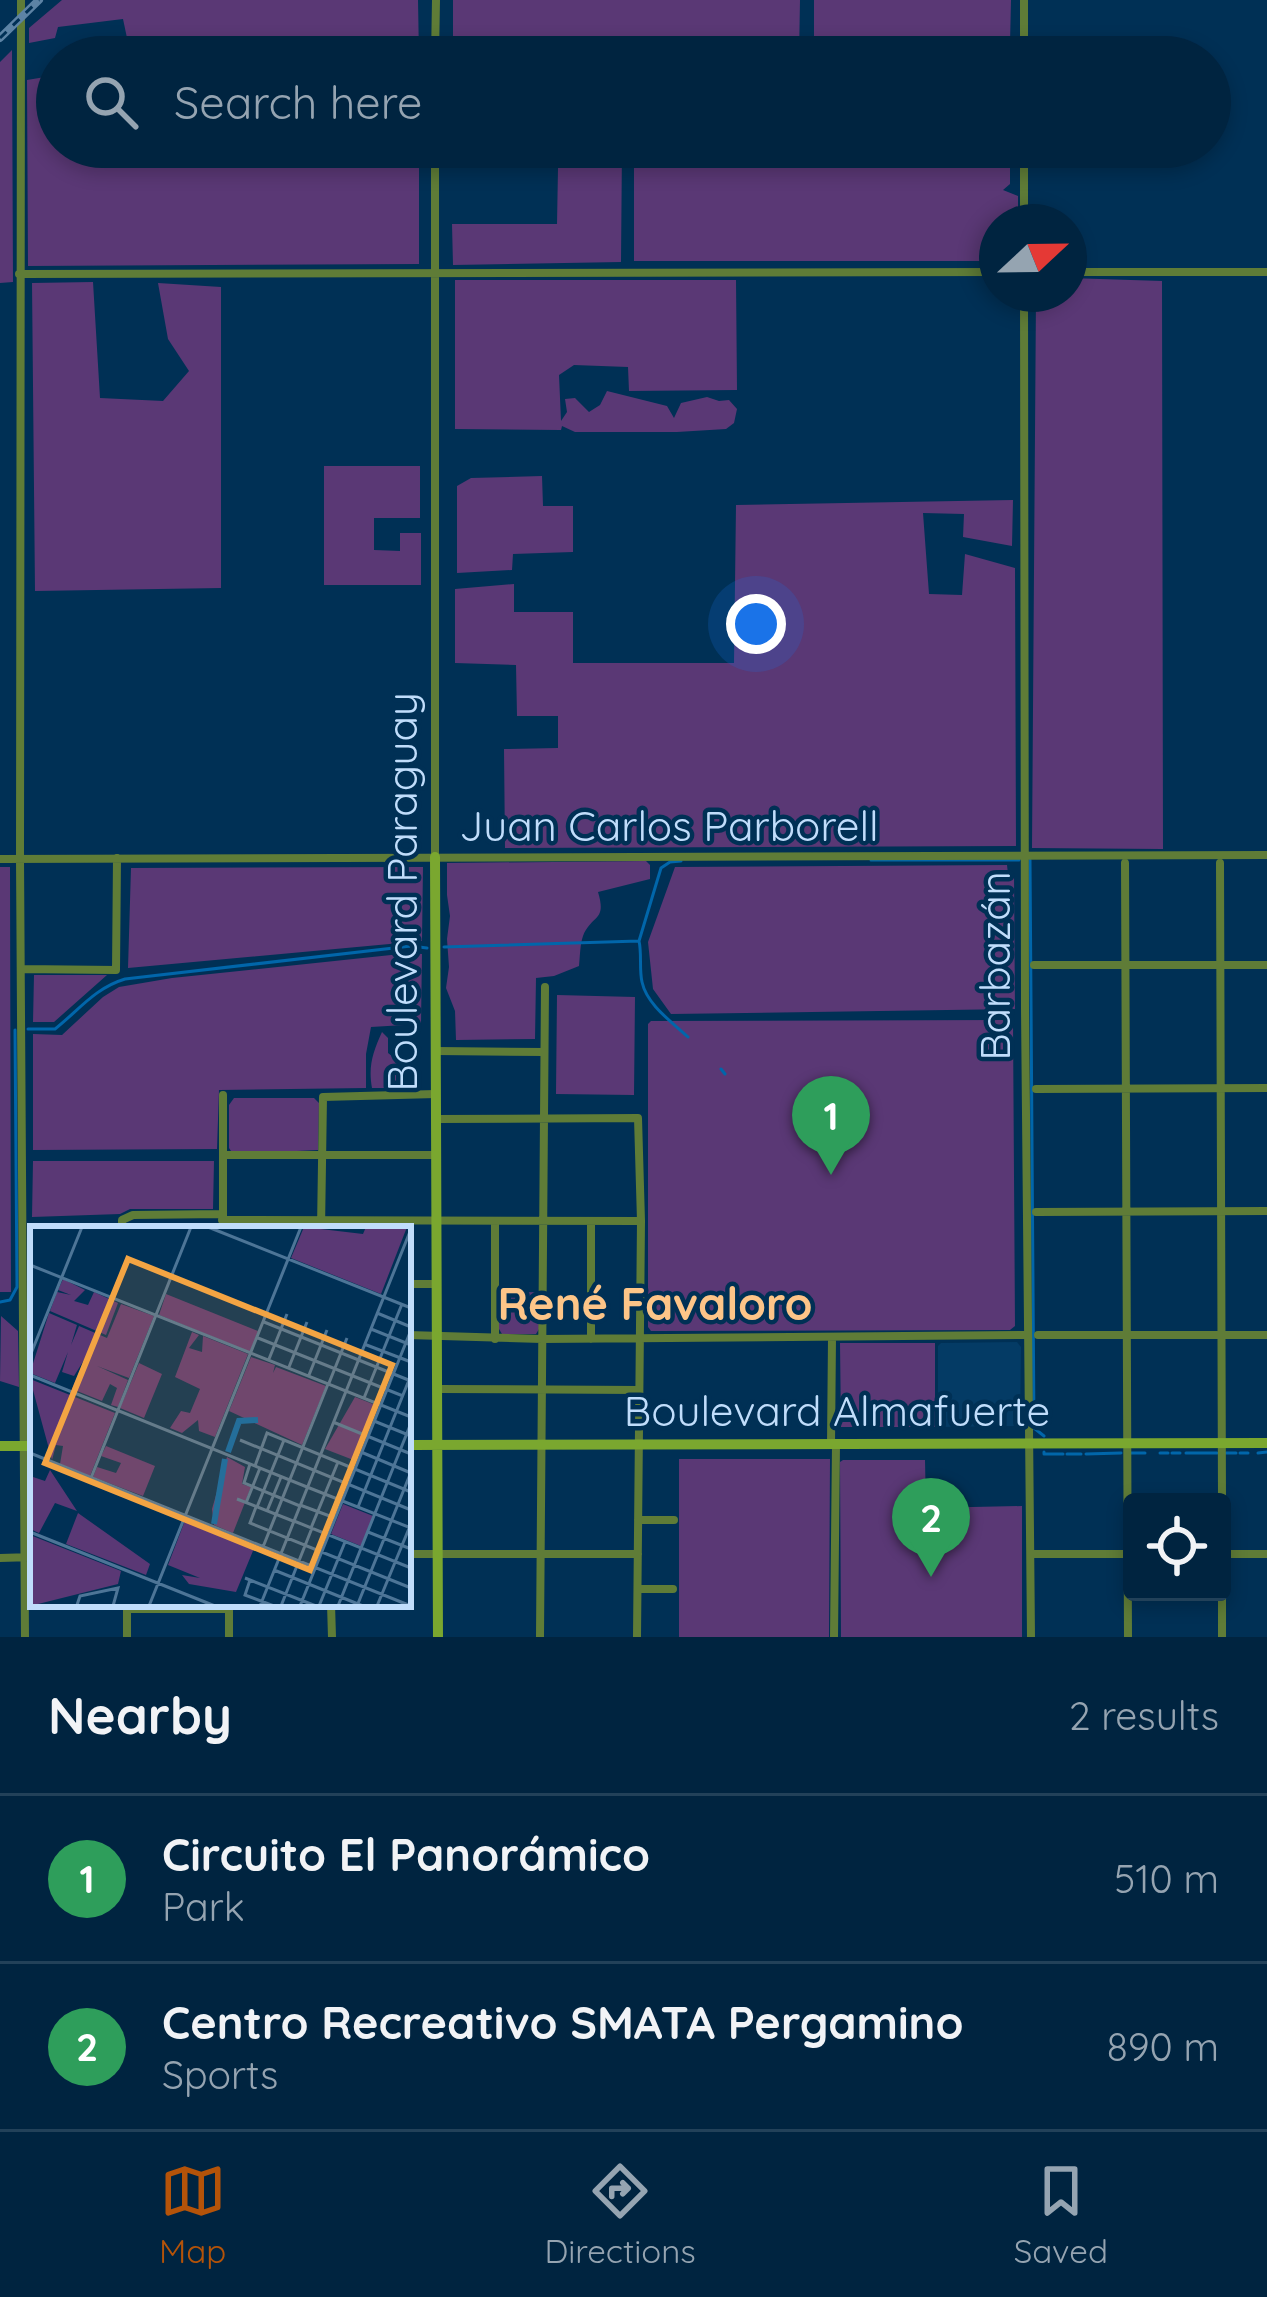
<!DOCTYPE html>
<html lang="en">
<head>
<meta charset="utf-8">
<style>
	:root { --surface:#002440; --page:#0e304b; --text:#f1f3f6; --muted:#95a4b1; --line:#224159; --accent:#b45309 }
	body { margin:0; font-family:Quicksand,sans-serif; background:var(--page); color:var(--text) }
	.controls { position:absolute; right:36px; bottom:36px; display:grid; overflow:hidden; border-radius:12px; box-shadow:0 6px 18px #0003 }
	.controls button { width:108px; height:108px; display:grid; place-items:center; padding:0; border:0; border-bottom:3px solid var(--line); background:var(--surface); color:var(--text); font:60px sans-serif }
	.compass { position:absolute; left:979px; top:204px; width:108px; height:108px; border-radius:50%; background:var(--surface); box-shadow:0 6px 18px #0003; rotate:68deg }
	.you { position:absolute; left:756px; top:624px; width:42px; height:42px; margin:-30px; border:9px solid #fff; border-radius:50%; background:#1a73e8; box-shadow:0 0 0 18px #1a73e833 }
	.badge { display:grid; place-items:center; width:78px; height:78px; border-radius:50%; background:var(--accent); color:#fff; font-size:39px; font-weight:700 }
	.pin { position:absolute; translate:-50% -99px; filter:drop-shadow(0 3px 6px #0008) }
	.pin::after { content:''; position:absolute; top:63px; width:42px; height:36px; background:inherit; clip-path:polygon(0 0,100% 0,50% 100%) }
	.list { margin:0; padding:0; list-style:none }
	h2 { display:flex; justify-content:space-between; align-items:center; height:156px; margin:0; padding:0 48px; font-size:51px }
	h2 small { font-size:39px; font-weight:400; color:var(--muted) }
	.list li { display:grid; grid-template-columns:78px 1fr auto; gap:36px; align-items:center; box-sizing:border-box; height:168px; padding:0 48px; border-top:3px solid var(--line) }
	.list b { display:block; font-size:45px; white-space:nowrap }
	.list p { margin:0; font-size:39px; white-space:nowrap; color:var(--muted) }
	.list em { font-size:39px; font-style:normal; color:var(--muted) }
	.icon { flex:none; width:66px; height:66px; fill:none; stroke:currentColor; stroke-width:2; stroke-linecap:round; stroke-linejoin:round }
	.map { position:relative; flex:none; width:1267px; height:1637px; overflow:hidden }
	.search { position:absolute; background:var(--surface); box-shadow:0 6px 18px #0003; left:36px; right:36px; top:36px; height:132px; display:flex; align-items:center; gap:30px; box-sizing:border-box; padding:0 42px; border-radius:66px; color:var(--muted); font-size:45px }
	.sheet { height:492px; background:var(--surface) }
	nav { display:flex; justify-content:space-around; align-items:center; box-sizing:border-box; height:168px; border-top:3px solid var(--line); background:var(--surface); font-size:33px; color:var(--muted) }
	nav a { display:grid; justify-items:center; gap:6px }
	nav .on { color:var(--accent) }
	.map>svg:first-child { display:block }
</style>
</head>
<body>
<div class="map">
<svg width="1267" height="1637" viewBox="0 0 1267 1637">
	<rect width="100%" height="100%" fill="#003055"/>
	<path fill="#043b65" d="M1017,1342L1021,1347L1020,1426L938,1427V1346L941,1343Z"/>
	<path fill="#5a3875" d="M62,0H418L419,57H131L123,19L58,27L55,38L29,43V28Z
		M453,0H800L799,57H453Z
		M814,0H1011L1010,44L814,46Z
		M12,50L13,282L0,283V62Z
		M57,75V147H419V264L28,266L27,80Z
		M453,147H622L621,262L453,265L452,224H557L558,168H453Z
		M634,147H1010V184L1003,190L1018,196V222H997V261H634Z
		M1069,278L1162,281L1163,849L1032,848L1036,294H1069Z
		M455,280H736L737,390L629,391L628,367L574,365L559,375L561,421L567,412L565,399L575,398L589,412L600,405L607,391L667,406L674,418L681,403L707,397L719,401L729,400L737,409L734,423L726,429L677,432H575L562,426L561,430L455,429Z
		M93,282L100,398L163,401L189,371L168,339L158,283L221,287V588L35,591L32,283Z
		M324,466H420V518H374V550L400,551V533H421V585H324Z
		M542,476L543,506H573V552L513,554L512,570L457,573V486L471,478Z
		M1013,500L1012,546L963,537L964,514L923,513L929,594L962,595L965,554L1015,568L1016,846L505,848L504,749L558,748V716H517L516,665L455,663V589L514,584V612H573V663H734L736,505Z
		M646,861L650,865V879L598,892C607,922 592,914 583,936C580,944 580,957 579,966L554,976L536,978L535,1039L456,1040L455,1011L446,988L449,967L447,939L450,916L447,895V863Z
		M1007,865L1008,874H1014L1015,1009L671,1014L653,989L648,942L675,867Z
		M0,867H10L11,1292H0Z
		M423,867L422,941L128,968L131,868Z
		M410,953L422,954L421,1024L371,1027L366,1054V1088L219,1090L217,1149L33,1150V1034L62,1035L103,997L119,987L172,978Z
		M34,975H107L54,1022H33Z
		M557,995L635,997L634,1095L556,1094Z
		M1009,1020L1013,1024L1015,1326L1010,1330L651,1331L648,1327V1024L651,1021Z
		M382,1032L388,1038V1053L410,1070L397,1088H372C368,1066 373,1052 382,1032Z
		M234,1098H314L319,1103L318,1150L233,1154L229,1148V1105Z
		M33,1161H214L213,1209H130L120,1214L32,1217Z
		M538,1292L539,1329L536,1334H502L499,1329V1293Z
		M1,1316L18,1331L19,1387L0,1381Z
		M840,1343H935V1427H841Z
		M679,1459H830L829,1637H679Z
		M843,1460H925L926,1508L1022,1506V1637H841L840,1462Z"/>
	<g fill="none" stroke-linecap="round" stroke-linejoin="round">
		<path stroke="#0166aa" stroke-width="3" d="M871,860H1019
			M1030,860L1034,1428L1044,1436
			M639,941L661,868L670,862L681,861
			M444,947L639,941C642,954 639,969 642,982C647,1005 672,1022 688,1037
			M28,1029H55C79,1010 95,988 125,979L411,946L427,948
			M721,1069L725,1074
			M0,1302L10,1300L17,1287L15,1030
			M1044,1452V1454H1063
			M1130,1453H1145
			M1160,1453H1168
			M1172,1453H1180
			M1186,1453H1217
			M1226,1453H1236
			M1240,1453H1248
			M1258,1453L1267,1452
			M1067,1454H1081
			M1086,1454L1121,1453"/>
		<path stroke="#5f7c37" stroke-width="8" d="M21,0L20,859L25,1637
			M435,57L436,0
			M1024,57V0
			M435,147V857
			M1024,222V147
			M1069,272H1267
			M19,274L997,272
			M1024,294L1025,1009L1031,1637
			M0,859L1267,855
			M1125,863L1128,1637
			M1220,863L1222,1502
			M1034,965H1267
			M21,969L116,970L117,858
			M437,1051L544,1052
			M1036,1089L1267,1088
			M436,1119L638,1118L641,1221L637,1637
			M223,1155H436
			M1036,1212L1267,1211
			M222,1220L641,1221
			M122,1229V1220L133,1215L222,1214
			M223,1229V1095
			M321,1229L323,1097L436,1094
			M408,1284H436
			M408,1335L542,1339L1028,1335
			M1038,1335H1267
			M495,1339V1222
			M591,1339V1222
			M438,1389L639,1390
			M831,1444L832,1338
			M638,1520H674
			M408,1554H638
			M1032,1554H1132
			M1222,1554H1267
			M0,1558L33,1557
			M638,1589H673
			M1222,1592V1637
			M331,1604L332,1637
			M127,1609H229
			M127,1609V1637
			M229,1637V1605
			M540,1637L545,987
			M834,1637L836,1444"/>
		<path stroke="#7aa72f" stroke-width="10" d="M435,857L438,1637
			M408,1445L1267,1443
			M0,1446H33"/>
		<g stroke="#5c83a5" stroke-width="8">
			<path id="rail" d="M0,38L39,0"/>
		</g>
		<use href="#rail" stroke="#003055" stroke-width="3" stroke-dasharray="9" stroke-linecap="butt"/>
	</g>
	<g text-anchor="middle" stroke-width="9" stroke-linejoin="round" paint-order="stroke">
		<g font-size="42" fill="#c0ddfb" stroke="#003055">
			<text x="669" y="841">Juan Carlos Parborell</text>
			<text transform="translate(402 892) rotate(-90)" y="15">Boulevard Paraguay</text>
			<text transform="translate(995 966) rotate(-90)" y="15">Barbazán</text>
			<text x="837" y="1426">Boulevard Almafuerte</text>
		</g>
		<g font-size="45" font-weight="bold" fill="#fdc588" stroke="#003055">
			<text x="655" y="1320">René Favaloro</text>
		</g>
	</g>
	<g transform="translate(30 1226)">
		<rect width="381" height="381" fill="#003055"/>
		<path d="M274,1L333,8L336,1H377L351,68L261,32ZM33,53L55,64L44,75L58,79L64,66L88,77L76,109L20,85L27,66L41,69L28,64ZM136,68L228,105L220,126L129,89ZM91,78L124,90L99,152L67,140L98,154L88,181L81,179L87,162L80,158L72,175L42,163L54,134L44,150L32,146L38,126L25,157L0,147L19,87L47,99L41,119L49,100L77,112ZM162,106L169,109L159,122L172,126L173,110L218,128L185,211L169,205L168,194L152,207L140,202L151,185L160,187L170,163L145,151ZM221,131L245,139L243,147L246,141L296,160L272,219L199,185ZM109,137L132,148L114,192L90,182ZM0,153L85,187L60,250L30,238L33,220L26,219L22,234ZM325,171L348,180L326,235L295,223ZM76,220L125,240L113,270L63,251L67,241L86,247L91,237L71,230ZM197,231L215,241L212,258L221,261L203,307L184,299L182,283ZM20,244L47,285L25,277L9,307L0,303V250L15,255ZM313,278L343,290L331,320L301,308ZM48,287L120,338L116,349L36,318ZM156,292L225,320L206,366L159,358L152,349L170,352L138,339ZM0,309L91,345L88,358L0,380Z" fill="#5a3875"/>
		<path fill="none" stroke="#0166aa" stroke-width="6" d="M198,226L209,195L228,194M184,298L195,233"/>
		<path fill="none" stroke="#4d7597" stroke-width="3" d="M178,1L381,82M0,39L381,191M347,87L381,101M234,96L381,155M341,103L381,119M228,112L373,170M334,118L381,136M0,130L52,1M239,133L257,88M259,141L277,96M0,149L277,261M279,149L297,104M299,157L317,112M334,172L372,78M344,195L381,210M303,196L381,228M210,214L381,284M331,226L381,247M0,227L381,380M220,238L214,257L270,280M225,240L237,207L381,266M61,252L161,1M277,261L381,302M207,273L263,295M216,277L230,242M270,279L305,292M226,281L220,297L381,362M227,281L254,214M328,281L381,149M237,285L251,251M264,295L381,342M281,302L308,236M0,306L185,380M338,306L381,323M233,321L298,158M244,344L333,380M215,352L286,380M220,354L215,369L244,380M47,379L50,370L88,362L83,380M119,380L271,1M230,380L381,3M251,380L282,302M270,380L381,104M289,380L315,316M308,380L381,197M327,380L381,246M347,380L380,300"/>
		<path fill="#f3a443" fill-opacity="0.15" stroke="#f3a443" stroke-width="6" d="M98,33L362,139L280,344L15,237Z"/>
		<rect width="381" height="381" fill="none" stroke="#c0ddfb" stroke-width="6"/>
	</g>
</svg>
<div class="controls">
<button><svg class="icon" aria-label="locate" viewBox="0 0 24 24"><circle cx="12" cy="12" r="6"/><path d="M12 2v4M12 18v4M2 12h4M18 12h4"/></svg></button>
</div>
<svg class="compass" viewBox="-18 -18 36 36"><path d="M0-13l5 13h-10z" fill="#e53935"/><path d="M0 13l5-13h-10z" fill="#95a4b1"/></svg>
<div class="you"></div>
<div class="pin badge" style="left:831px;top:1175px;background:#2e9e5b">1</div>
<div class="pin badge" style="left:931px;top:1577px;background:#2e9e5b">2</div>
<div class="search"><svg class="icon" aria-label="search" viewBox="0 0 24 24"><circle cx="10" cy="10" r="6"/><path d="M15 15l6 6"/></svg>Search here</div>
</div>
<section class="sheet">
<h2>Nearby<small>2 results</small></h2>
<ul class="list">
<li><span class="badge" style="background:#2e9e5b">1</span><div><b>Circuito El Panorámico</b><p>Park</p></div><em>510 m</em></li>
<li><span class="badge" style="background:#2e9e5b">2</span><div><b>Centro Recreativo SMATA Pergamino</b><p>Sports</p></div><em>890 m</em></li>
</ul>
</section>
<nav>
<a class="on"><svg class="icon" aria-label="map" viewBox="0 0 24 24"><path d="M3 6l6-2 6 2 6-2v14l-6 2-6-2-6 2zM9 4v14M15 6v14"/></svg>Map</a>
<a><svg class="icon" aria-label="directions" viewBox="0 0 24 24"><path d="M12 3l9 9-9 9-9-9zM9 14v-3h6M13 9l2 2-2 2"/></svg>Directions</a>
<a><svg class="icon" aria-label="saved" viewBox="0 0 24 24"><path d="M7 4h10v16l-5-4-5 4z"/></svg>Saved</a>
</nav>
</body>
</html>
